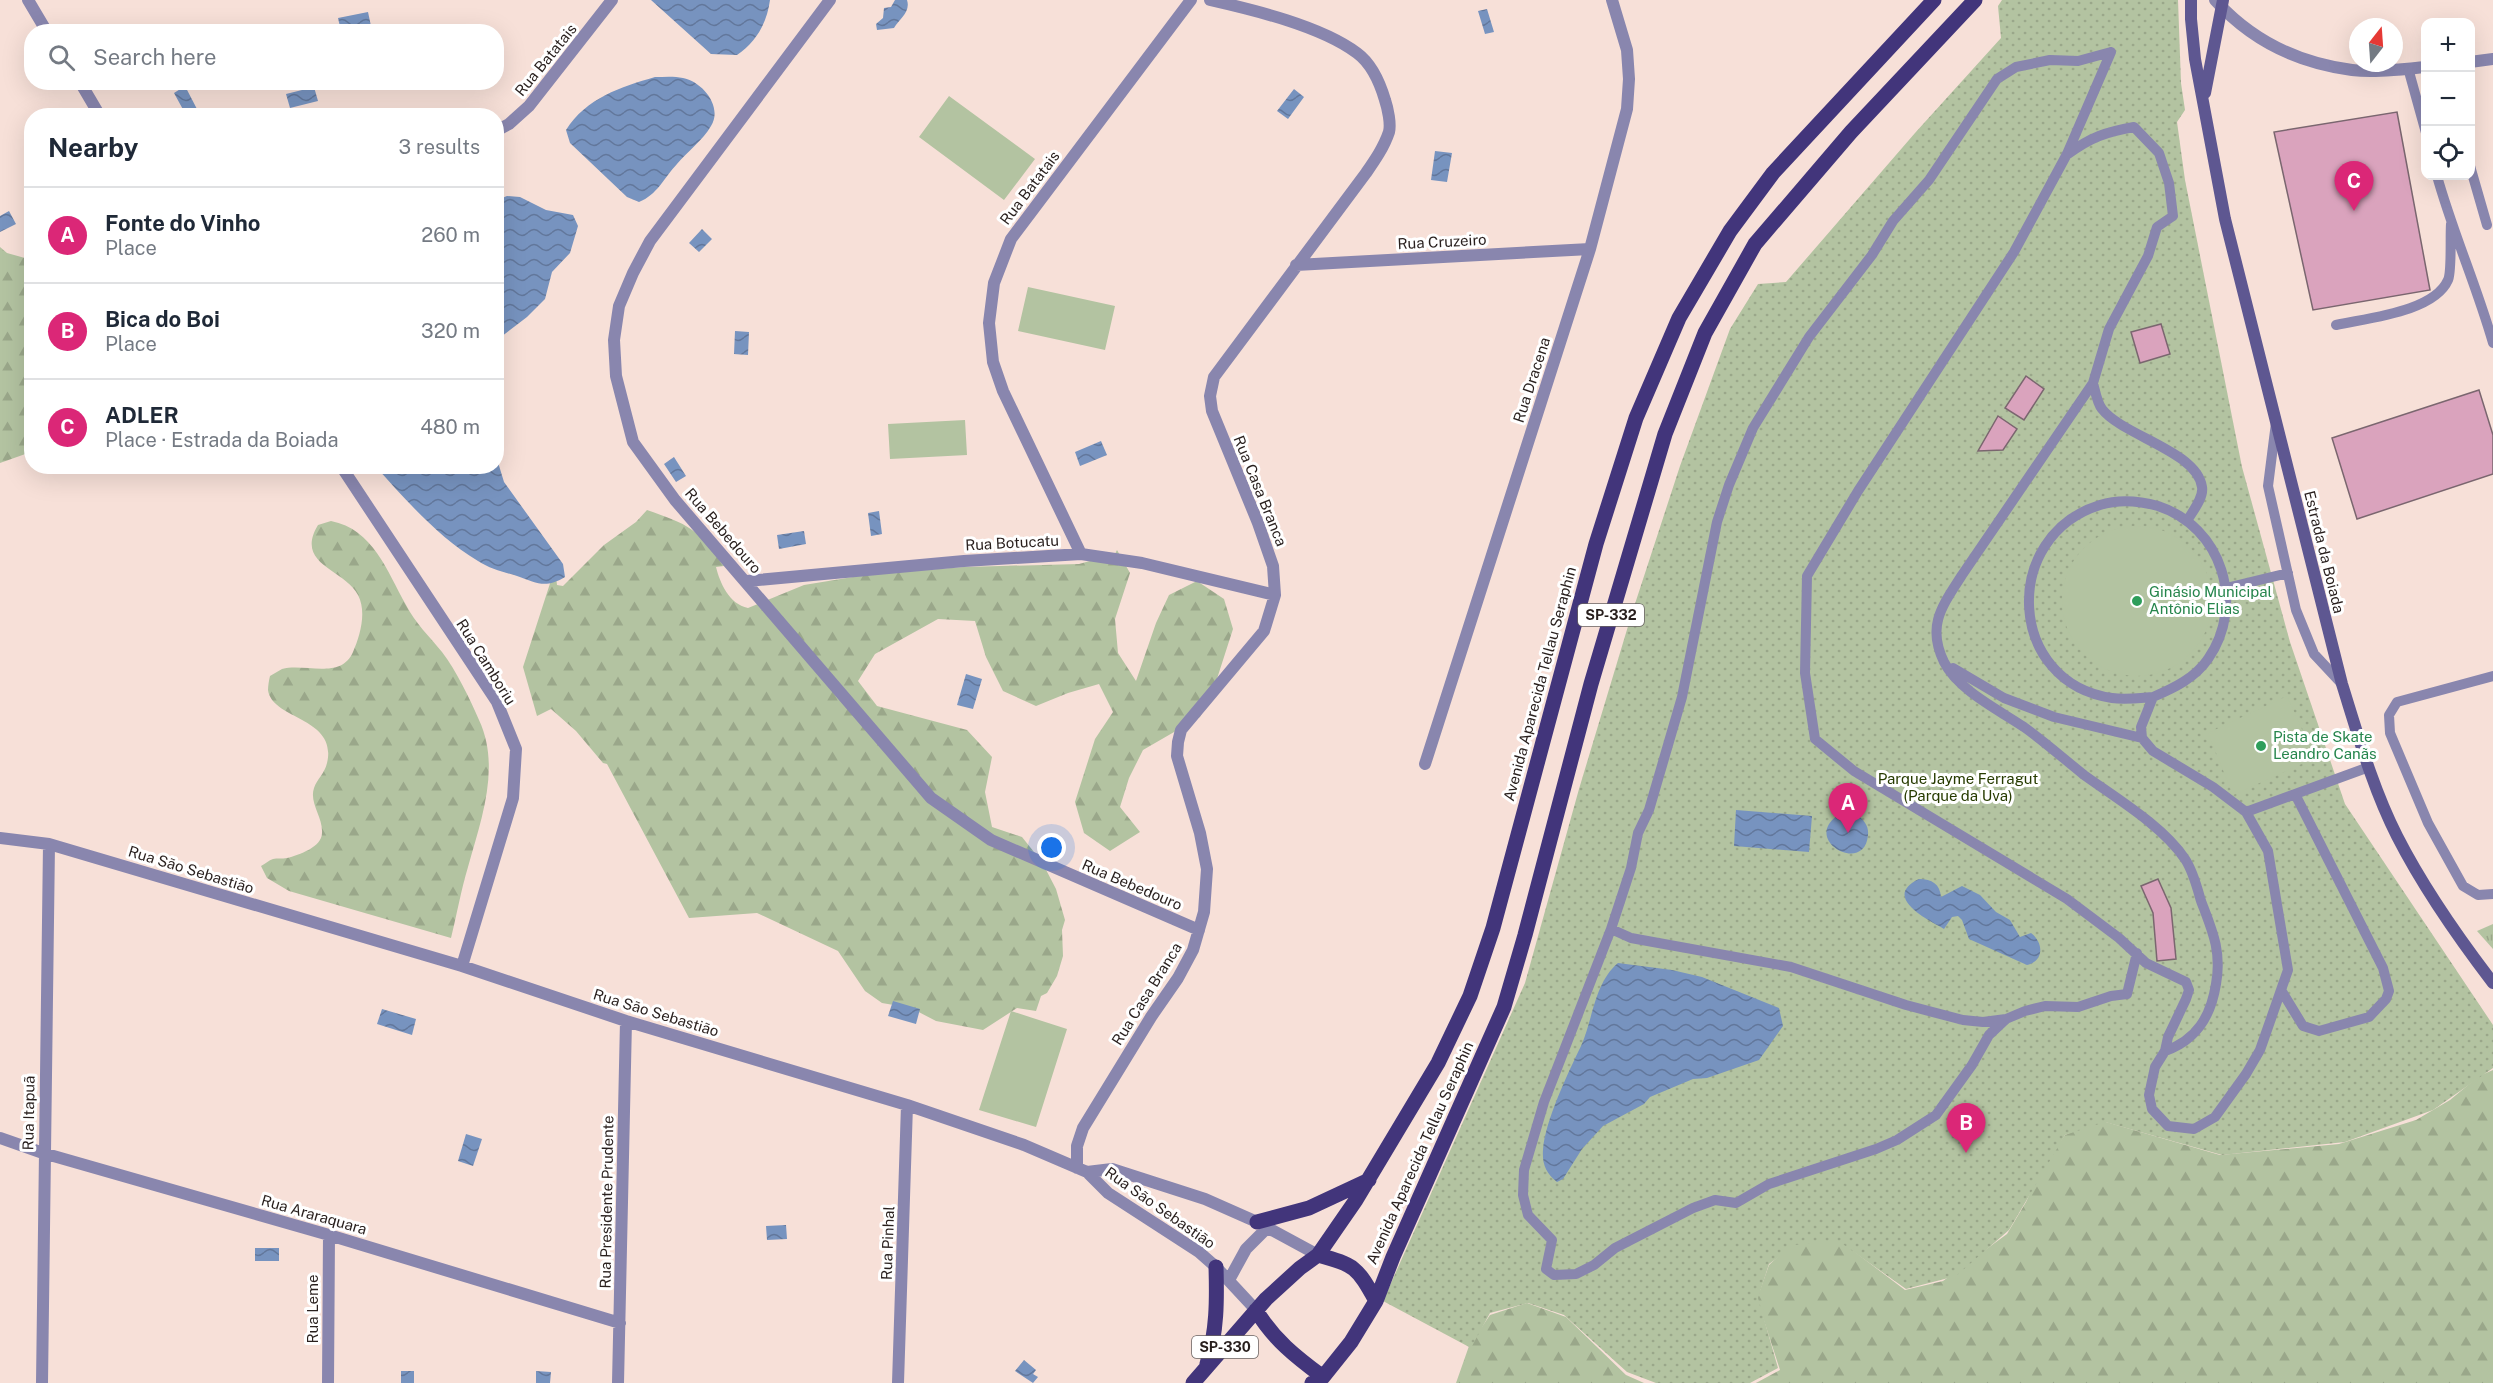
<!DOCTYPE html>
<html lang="en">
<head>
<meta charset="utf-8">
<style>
	:root { --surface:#fff; --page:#f6f6f7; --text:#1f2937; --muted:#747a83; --line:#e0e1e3; --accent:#db2777 }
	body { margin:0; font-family:"Public Sans",sans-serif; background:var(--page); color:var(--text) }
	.controls { position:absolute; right:18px; top:18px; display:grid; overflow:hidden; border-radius:12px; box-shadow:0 6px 24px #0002 }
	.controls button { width:54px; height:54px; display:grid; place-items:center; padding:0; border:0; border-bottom:2px solid var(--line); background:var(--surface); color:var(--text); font:30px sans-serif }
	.compass { position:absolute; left:2349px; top:18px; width:54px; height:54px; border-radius:50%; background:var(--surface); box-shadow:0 6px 24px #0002; rotate:17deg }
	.you { position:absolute; left:1052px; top:848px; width:21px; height:21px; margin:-15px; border:4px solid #fff; border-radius:50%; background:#1a73e8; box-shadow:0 0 0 9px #1a73e833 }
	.badge { display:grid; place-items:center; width:39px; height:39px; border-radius:50%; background:var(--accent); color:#fff; font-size:20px; font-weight:700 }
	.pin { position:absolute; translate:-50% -50px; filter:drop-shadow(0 2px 3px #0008) }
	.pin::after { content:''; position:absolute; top:32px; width:21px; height:18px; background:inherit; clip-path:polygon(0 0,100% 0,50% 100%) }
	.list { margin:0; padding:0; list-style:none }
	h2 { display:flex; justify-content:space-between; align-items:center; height:78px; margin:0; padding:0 24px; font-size:26px }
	h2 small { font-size:20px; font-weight:400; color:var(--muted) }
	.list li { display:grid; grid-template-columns:39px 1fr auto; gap:18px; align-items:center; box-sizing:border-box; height:96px; padding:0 24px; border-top:2px solid var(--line) }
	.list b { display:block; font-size:22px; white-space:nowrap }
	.list p { margin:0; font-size:20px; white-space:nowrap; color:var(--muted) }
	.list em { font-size:20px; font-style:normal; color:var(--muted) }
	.icon { flex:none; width:33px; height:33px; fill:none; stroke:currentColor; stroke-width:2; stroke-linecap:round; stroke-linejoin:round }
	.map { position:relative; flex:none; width:2493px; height:1383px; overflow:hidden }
	.search { position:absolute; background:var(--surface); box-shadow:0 6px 24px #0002; left:24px; top:24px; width:480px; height:66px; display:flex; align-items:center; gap:15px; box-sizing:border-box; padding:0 21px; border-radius:24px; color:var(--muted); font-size:22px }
	.panel { position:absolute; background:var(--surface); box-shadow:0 6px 24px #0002; left:24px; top:108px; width:480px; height:366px; border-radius:24px }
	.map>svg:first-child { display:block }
</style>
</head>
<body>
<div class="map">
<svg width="2493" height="1383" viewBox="0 0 2493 1383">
	<defs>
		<pattern id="grass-tufts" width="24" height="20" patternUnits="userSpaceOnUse" patternTransform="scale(1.5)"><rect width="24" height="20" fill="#b3c3a1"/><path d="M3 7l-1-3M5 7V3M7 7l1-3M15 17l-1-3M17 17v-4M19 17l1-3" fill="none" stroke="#9aa78a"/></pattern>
		<pattern id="forest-firs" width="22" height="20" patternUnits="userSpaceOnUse" patternTransform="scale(1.5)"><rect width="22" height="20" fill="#b3c3a1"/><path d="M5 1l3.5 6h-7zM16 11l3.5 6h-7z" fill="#9aa78a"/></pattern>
		<pattern id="park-dots" width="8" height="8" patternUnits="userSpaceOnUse" patternTransform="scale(1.5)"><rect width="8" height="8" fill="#b3c3a1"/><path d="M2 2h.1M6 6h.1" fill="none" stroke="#9aa78a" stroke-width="1.8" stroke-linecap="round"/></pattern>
		<pattern id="water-waves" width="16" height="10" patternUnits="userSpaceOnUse" patternTransform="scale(1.5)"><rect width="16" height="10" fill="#7793bf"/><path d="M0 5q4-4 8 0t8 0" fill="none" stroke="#62779b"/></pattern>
	</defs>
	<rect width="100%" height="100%" fill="#f7e0d8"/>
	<path fill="url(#grass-tufts)" d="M2493,924V949L2477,931Z"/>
	<path fill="url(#forest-firs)" d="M0,247L7,253L32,260L31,452L0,463Z
		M647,510C687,524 700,529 724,566L716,567C720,583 729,604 748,608L804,585L871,574L964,567L1079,564L1115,554L1117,550L1130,573L1115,619L1118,653L1136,681L1156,623L1169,595L1197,581L1224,599L1233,629L1214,688L1200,717L1143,750L1129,778L1120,807L1140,832L1110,851L1084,833L1075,802L1095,739L1113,712L1099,684L1068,693L1036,706L1003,691L986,657L975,621L938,619L875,654L858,681L877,706L967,730L992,757L985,792L992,827L1022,837L1042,862L1056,889L1065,920L1062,930L1063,956L1057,976L1047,993L1041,996L1036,1011L1017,1008L983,1030L936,1021L911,1008L882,1003L865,991L838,951L757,913L689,918L607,764L603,763L576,731L551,709L537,716L523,667L555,568L557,585L563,586L604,545L636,522Z
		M331,521C373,529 387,571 406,605C415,623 430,637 442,652C456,670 470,699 479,720C501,767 481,820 468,867C461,890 457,914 451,938L289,891L267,878L261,866C265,864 269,860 273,859C277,858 282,859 287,858C299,855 322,847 322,833C323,817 309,803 314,788C317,779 325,773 327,763C338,717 272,720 268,690C268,686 269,680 270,676C274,674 278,671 282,669C305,663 341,680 353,652C360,636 367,612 358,595C345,569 294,565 318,525Z
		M2493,1070V1383H1756L1780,1370L1757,1299L1769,1265L1796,1240H1839L1905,1290L1943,1281L2007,1234L2026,1202L2042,1167L2065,1135L2099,1120L2220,1155L2339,1144L2416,1120L2450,1100L2479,1076Z
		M1527,1303L1566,1317L1626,1375L1644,1383H1456L1469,1346L1490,1315Z"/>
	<path fill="url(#park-dots)" d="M2002,0H2178L2181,83L2185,110L2177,122L2185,180L2242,467L2290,642L2345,804L2493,1025V1068L2433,1110L2345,1142L2222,1155L2105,1122L2065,1135L2009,1230L1956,1276L1906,1289L1837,1240L1795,1245L1769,1264L1758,1298L1778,1368L1750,1383H1656L1627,1372L1564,1315L1528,1303L1490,1313L1471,1348L1383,1301L1525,983L1579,789L1632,613L1680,466L1730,329L1758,284L1786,282L1915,133L2001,38L1998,6Z"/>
	<path fill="#b3c3a1" d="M949,96L1035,159L1004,200L919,137Z
		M1028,287L1115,306L1105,350L1018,331Z
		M965,420L967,455L890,459L888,424Z
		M2062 601a75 75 0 1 1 150 0a75 75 0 1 1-150 0Z
		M2287,696L2315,758L2233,795L2208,733Z
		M1011,1011L1067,1029L1036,1127L979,1110Z"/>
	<path fill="url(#water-waves)" d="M651,0H770C767,23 756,42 737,55L711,54Z
		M895,0H907C911,12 899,19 894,28L877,30L876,24L883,18L884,8L891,7Z
		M1487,9L1494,32L1485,34L1478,11Z
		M368,12L371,26L341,31L338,18Z
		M655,77C664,77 674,76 683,78C703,82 723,107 711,126C703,140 687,152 677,164C664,178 657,195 639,202L627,197L570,143L566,130C586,98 621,87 655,77Z
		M185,86L198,111L186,115L174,93Z
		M314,87L318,101L290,108L286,94Z
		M1294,89L1304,97L1288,119L1277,111Z
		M1435,151L1452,153L1447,182L1431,180Z
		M507,196L520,197L546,210L573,215L578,226L570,253L552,272L545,299L527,317L497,340V200Z
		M9,211L16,224L0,232V216Z
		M702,229L712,239L699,252L689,243Z
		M735,331L749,332L748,355L734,354Z
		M1101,441L1107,455L1080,466L1075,452Z
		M674,457L686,476L676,482L664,464Z
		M497,459L504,482L563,564L565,577C545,589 537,583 517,576C504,572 490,569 478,561C439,538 406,500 376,467L496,466Z
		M879,511L882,534L871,536L868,513Z
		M804,531L806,544L779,549L777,535Z
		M966,674L982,679L973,709L957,705Z
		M1845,800L1855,803L1858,810L1857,815C1864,820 1869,826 1868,835C1865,875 1802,841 1837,816V807Z
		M1736,810L1812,816L1809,852L1734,846Z
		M1919,879C1932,879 1940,884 1941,897L1962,886L1980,895L1996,912L2010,920L2020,937L2031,933C2044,943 2044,961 2027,965L1969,939L1962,920L1958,916L1952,917L1944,929C1928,920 1881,897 1919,879Z
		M1618,963L1672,970L1702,977L1779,1008L1783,1026L1759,1060L1707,1078L1693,1079L1650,1097L1644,1104L1603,1126L1582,1149L1563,1179L1557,1182C1546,1173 1542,1164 1543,1150C1545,1121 1568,1073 1581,1046C1593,1020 1594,983 1618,963Z
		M893,1001L920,1009L916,1024L888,1016Z
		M382,1009L416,1019L412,1035L377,1024Z
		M466,1134L482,1139L473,1166L458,1161Z
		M786,1225L787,1239L767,1240L766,1226Z
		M255,1248H279V1261H255Z
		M1024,1360L1036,1370L1033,1374L1038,1377L1033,1383L1015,1371Z
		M401,1371H414V1383H401Z
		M536,1371L551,1372L550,1383H536Z"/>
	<path fill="#daa3bd" stroke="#7a666f" stroke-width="1.5" d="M2397,112L2430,290L2313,310L2274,132Z
		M2161,324L2170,354L2140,363L2131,332Z
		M2026,376L2044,389L2024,420L2005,408Z
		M2479,390L2493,435V474L2357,519L2332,438Z
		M1998,416L2017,429L2003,450L1978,451Z
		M2158,879L2171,908L2176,959L2157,961L2153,913L2141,886Z"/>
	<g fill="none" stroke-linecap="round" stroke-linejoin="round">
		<path stroke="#8986ae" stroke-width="10" d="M2111,52L2067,154L2014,252L1858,491L1807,576L1805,673L1815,739L1854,771L2067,899L2119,938L2146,963L2186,982L2189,990L2186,999L2168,1037L2165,1051L2155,1067L2149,1095L2152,1109L2168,1126L2194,1129L2215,1117L2246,1074L2260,1050L2288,970L2268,851L2246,812L2213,787L2153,751L2142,738L2141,727L2153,697C2174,688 2195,678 2208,659C2246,604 2222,527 2158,506C2140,501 2119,499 2100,505C2000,536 2007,683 2112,698C2126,700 2139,698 2153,697
			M2111,52L2078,61L2050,60L2016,67L1997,79L1929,180L1893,221L1872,255L1809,337L1753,428L1729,485L1717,522L1682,697L1649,810L1638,833L1631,868L1611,929L1544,1102L1524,1170L1523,1195L1528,1215L1552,1240L1546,1269L1554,1275L1576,1274L1594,1265L1615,1248L1693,1208L1715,1200L1736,1203L1769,1184L1876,1149L1897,1140L1936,1115L1972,1065L1989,1035L2006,1019L2025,1011L2045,1006L2078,1007L2111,996L2127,994L2137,953
			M2408,68L2426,133
			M2068,154C2091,137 2106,132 2134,127L2159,153L2169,183L2173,216L2157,227L2148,256L2109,329L2093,383
			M2470,166L2487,225
			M2437,176C2453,233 2477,287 2493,343
			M2336,325C2367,318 2434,312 2448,280C2452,272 2450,236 2451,224
			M2276,423L2268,486L2296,610L2314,654L2342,684
			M2226,588L2288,573
			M1953,668L2004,698L2054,717L2142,738
			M2493,676L2397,702L2389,715L2390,733L2428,823L2463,886L2478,895L2493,894
			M2246,812L2369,767
			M1611,929L1631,938L1791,967L1906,1005L1963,1020L1983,1022L2006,1019
			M2281,990L2303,1026L2319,1031L2369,1017L2386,999L2389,991L2383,968L2295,794
			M2165,1051C2197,1040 2211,1016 2216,984C2222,951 2212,930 2201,901C2197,887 2193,871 2185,859C2163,826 2116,798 2084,775C2064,759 2045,742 2024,727C1999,710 1958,690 1944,662C1926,625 1943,605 1962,575L2093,383C2095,390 2097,403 2102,409C2123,436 2197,451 2202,487C2204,498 2192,512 2187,521"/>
		<path stroke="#8986ae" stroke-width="12" d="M28,0L47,32
			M830,0L650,241L633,273L619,306L614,340L616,376L633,442L675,500L931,798L991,840L1199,930
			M2215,0C2251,40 2298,63 2352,70C2375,73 2402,69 2426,67
			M2470,62L2493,59
			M80,82L100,116
			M496,131L509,124L529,106L612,0
			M1296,265L1590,249
			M341,466L497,702L516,749L513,798L462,966
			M1081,554L1003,391L993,362L989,323L994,283L1011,239L1191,0
			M747,581L964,561L1081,554L1142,563L1275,595
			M1425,764L1590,249L1627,109L1629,79L1627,50L1612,0
			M0,838L49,844L462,966L626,1021L907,1105L1024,1145L1087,1172L1108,1193L1199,1252L1216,1267L1256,1310
			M0,1138L43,1153L329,1235L620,1323
			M1077,1168V1146L1083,1128L1151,1017L1178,978L1193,950L1204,912L1207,869L1200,833L1177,756L1178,742L1181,730L1264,631L1275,595L1273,566L1258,523L1212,411L1210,396L1214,377L1366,173C1375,160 1384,147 1389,132C1391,124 1388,109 1385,100C1380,83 1372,64 1357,53C1321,26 1254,10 1210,0
			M1087,1172L1112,1169L1205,1199L1257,1222L1318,1255
			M1229,1280L1246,1249L1267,1228
			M42,1383L49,844
			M328,1383L329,1235
			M618,1383L626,1021
			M898,1383L907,1105"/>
		<path stroke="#5e5791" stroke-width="12" d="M2191,0V19L2195,59L2225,219L2342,684C2358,735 2373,789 2397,836C2424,889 2457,936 2493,983
			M2205,93L2223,0"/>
		<path stroke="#42357b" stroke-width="15" d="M1257,1222L1309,1208L1369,1180
			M1318,1255C1355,1265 1357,1267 1376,1301
			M1256,1310C1273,1339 1296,1357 1323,1377
			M1207,1364C1217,1331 1217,1301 1216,1267
			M1193,1383L1266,1299L1300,1268L1318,1255L1338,1226L1356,1200L1438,1063L1470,996L1493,928L1596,544L1636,418L1679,318L1730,231L1773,173L1934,0
			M1312,1383L1323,1377L1351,1342L1376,1301L1393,1257L1504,1007L1525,935L1591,684L1665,434L1705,333L1755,244L1851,132L1975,0"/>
	</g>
	<g fill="#2e9e5b" stroke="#fff" stroke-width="2">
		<circle cx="2137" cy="601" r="6"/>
		<circle cx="2261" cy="746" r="6"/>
	</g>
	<g text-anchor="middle" stroke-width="6" stroke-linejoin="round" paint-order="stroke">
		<g fill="#fff" stroke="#686261" stroke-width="1.5">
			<rect x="1578" y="604" width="66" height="22" rx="4.5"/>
			<rect x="1192" y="1336" width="66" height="22" rx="4.5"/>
		</g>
		<g font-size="14" font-weight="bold" fill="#281f1d">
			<text x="1611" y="620">SP-332</text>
			<text x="1225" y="1352">SP-330</text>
		</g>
		<g font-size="15" fill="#281f1d" stroke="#fff">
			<text transform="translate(546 60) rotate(-51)" y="5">Rua Batatais</text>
			<text transform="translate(1030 188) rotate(-53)" y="5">Rua Batatais</text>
			<text transform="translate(1442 242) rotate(-3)" y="5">Rua Cruzeiro</text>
			<text transform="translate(1532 380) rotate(-72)" y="5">Rua Dracena</text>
			<text transform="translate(1260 491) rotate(68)" y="5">Rua Casa Branca</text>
			<text transform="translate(723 531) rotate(49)" y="5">Rua Bebedouro</text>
			<text transform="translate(1012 543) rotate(-3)" y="5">Rua Botucatu</text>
			<text transform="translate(2324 552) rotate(76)" y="5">Estrada da Boiada</text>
			<text transform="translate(486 662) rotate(58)" y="5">Rua Camboriu</text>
			<text transform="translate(1540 684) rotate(-75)" y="5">Avenida Aparecida Tellau Seraphin</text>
			<text transform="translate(191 870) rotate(17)" y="5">Rua São Sebastião</text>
			<text transform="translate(1132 885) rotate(23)" y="5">Rua Bebedouro</text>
			<text transform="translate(1147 994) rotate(-58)" y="5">Rua Casa Branca</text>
			<text transform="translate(656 1013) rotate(17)" y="5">Rua São Sebastião</text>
			<text transform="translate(29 1113) rotate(-89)" y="5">Rua Itapuã</text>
			<text transform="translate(1420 1153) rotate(-66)" y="5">Avenida Aparecida Tellau Seraphin</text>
			<text transform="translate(607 1202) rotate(-89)" y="5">Rua Presidente Prudente</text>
			<text transform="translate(1160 1208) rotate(35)" y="5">Rua São Sebastião</text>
			<text transform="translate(314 1215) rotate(16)" y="5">Rua Araraquara</text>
			<text transform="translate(888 1243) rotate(-88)" y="5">Rua Pinhal</text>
			<text transform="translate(313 1309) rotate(-90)" y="5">Rua Leme</text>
		</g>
		<g font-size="15" fill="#27864d" stroke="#fff" text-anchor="start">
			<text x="2149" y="597">Ginásio Municipal<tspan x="2149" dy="17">Antônio Elias</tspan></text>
			<text x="2273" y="742">Pista de Skate<tspan x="2273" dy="17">Leandro Canãs</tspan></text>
		</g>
		<g font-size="15" fill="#273b01" stroke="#fff">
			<text x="1958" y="784">Parque Jayme Ferragut<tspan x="1958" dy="17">(Parque da Uva)</tspan></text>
		</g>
	</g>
</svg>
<div class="controls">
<button>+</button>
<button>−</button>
<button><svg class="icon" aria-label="locate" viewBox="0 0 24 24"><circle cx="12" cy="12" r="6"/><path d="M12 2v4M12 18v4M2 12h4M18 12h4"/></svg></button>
</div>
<svg class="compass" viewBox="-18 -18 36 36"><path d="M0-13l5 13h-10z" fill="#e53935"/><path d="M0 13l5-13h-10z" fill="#747a83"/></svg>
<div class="you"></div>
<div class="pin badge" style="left:1848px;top:833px">A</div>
<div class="pin badge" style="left:1966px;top:1153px">B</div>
<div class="pin badge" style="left:2354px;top:211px">C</div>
<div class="search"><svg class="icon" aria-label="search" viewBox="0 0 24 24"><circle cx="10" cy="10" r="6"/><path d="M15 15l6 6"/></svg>Search here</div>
<section class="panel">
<h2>Nearby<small>3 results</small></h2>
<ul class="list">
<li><span class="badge">A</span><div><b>Fonte do Vinho</b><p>Place</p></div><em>260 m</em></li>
<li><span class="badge">B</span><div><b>Bica do Boi</b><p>Place</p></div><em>320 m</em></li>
<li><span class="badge">C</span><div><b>ADLER</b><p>Place · Estrada da Boiada</p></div><em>480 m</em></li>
</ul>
</section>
</div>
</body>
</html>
